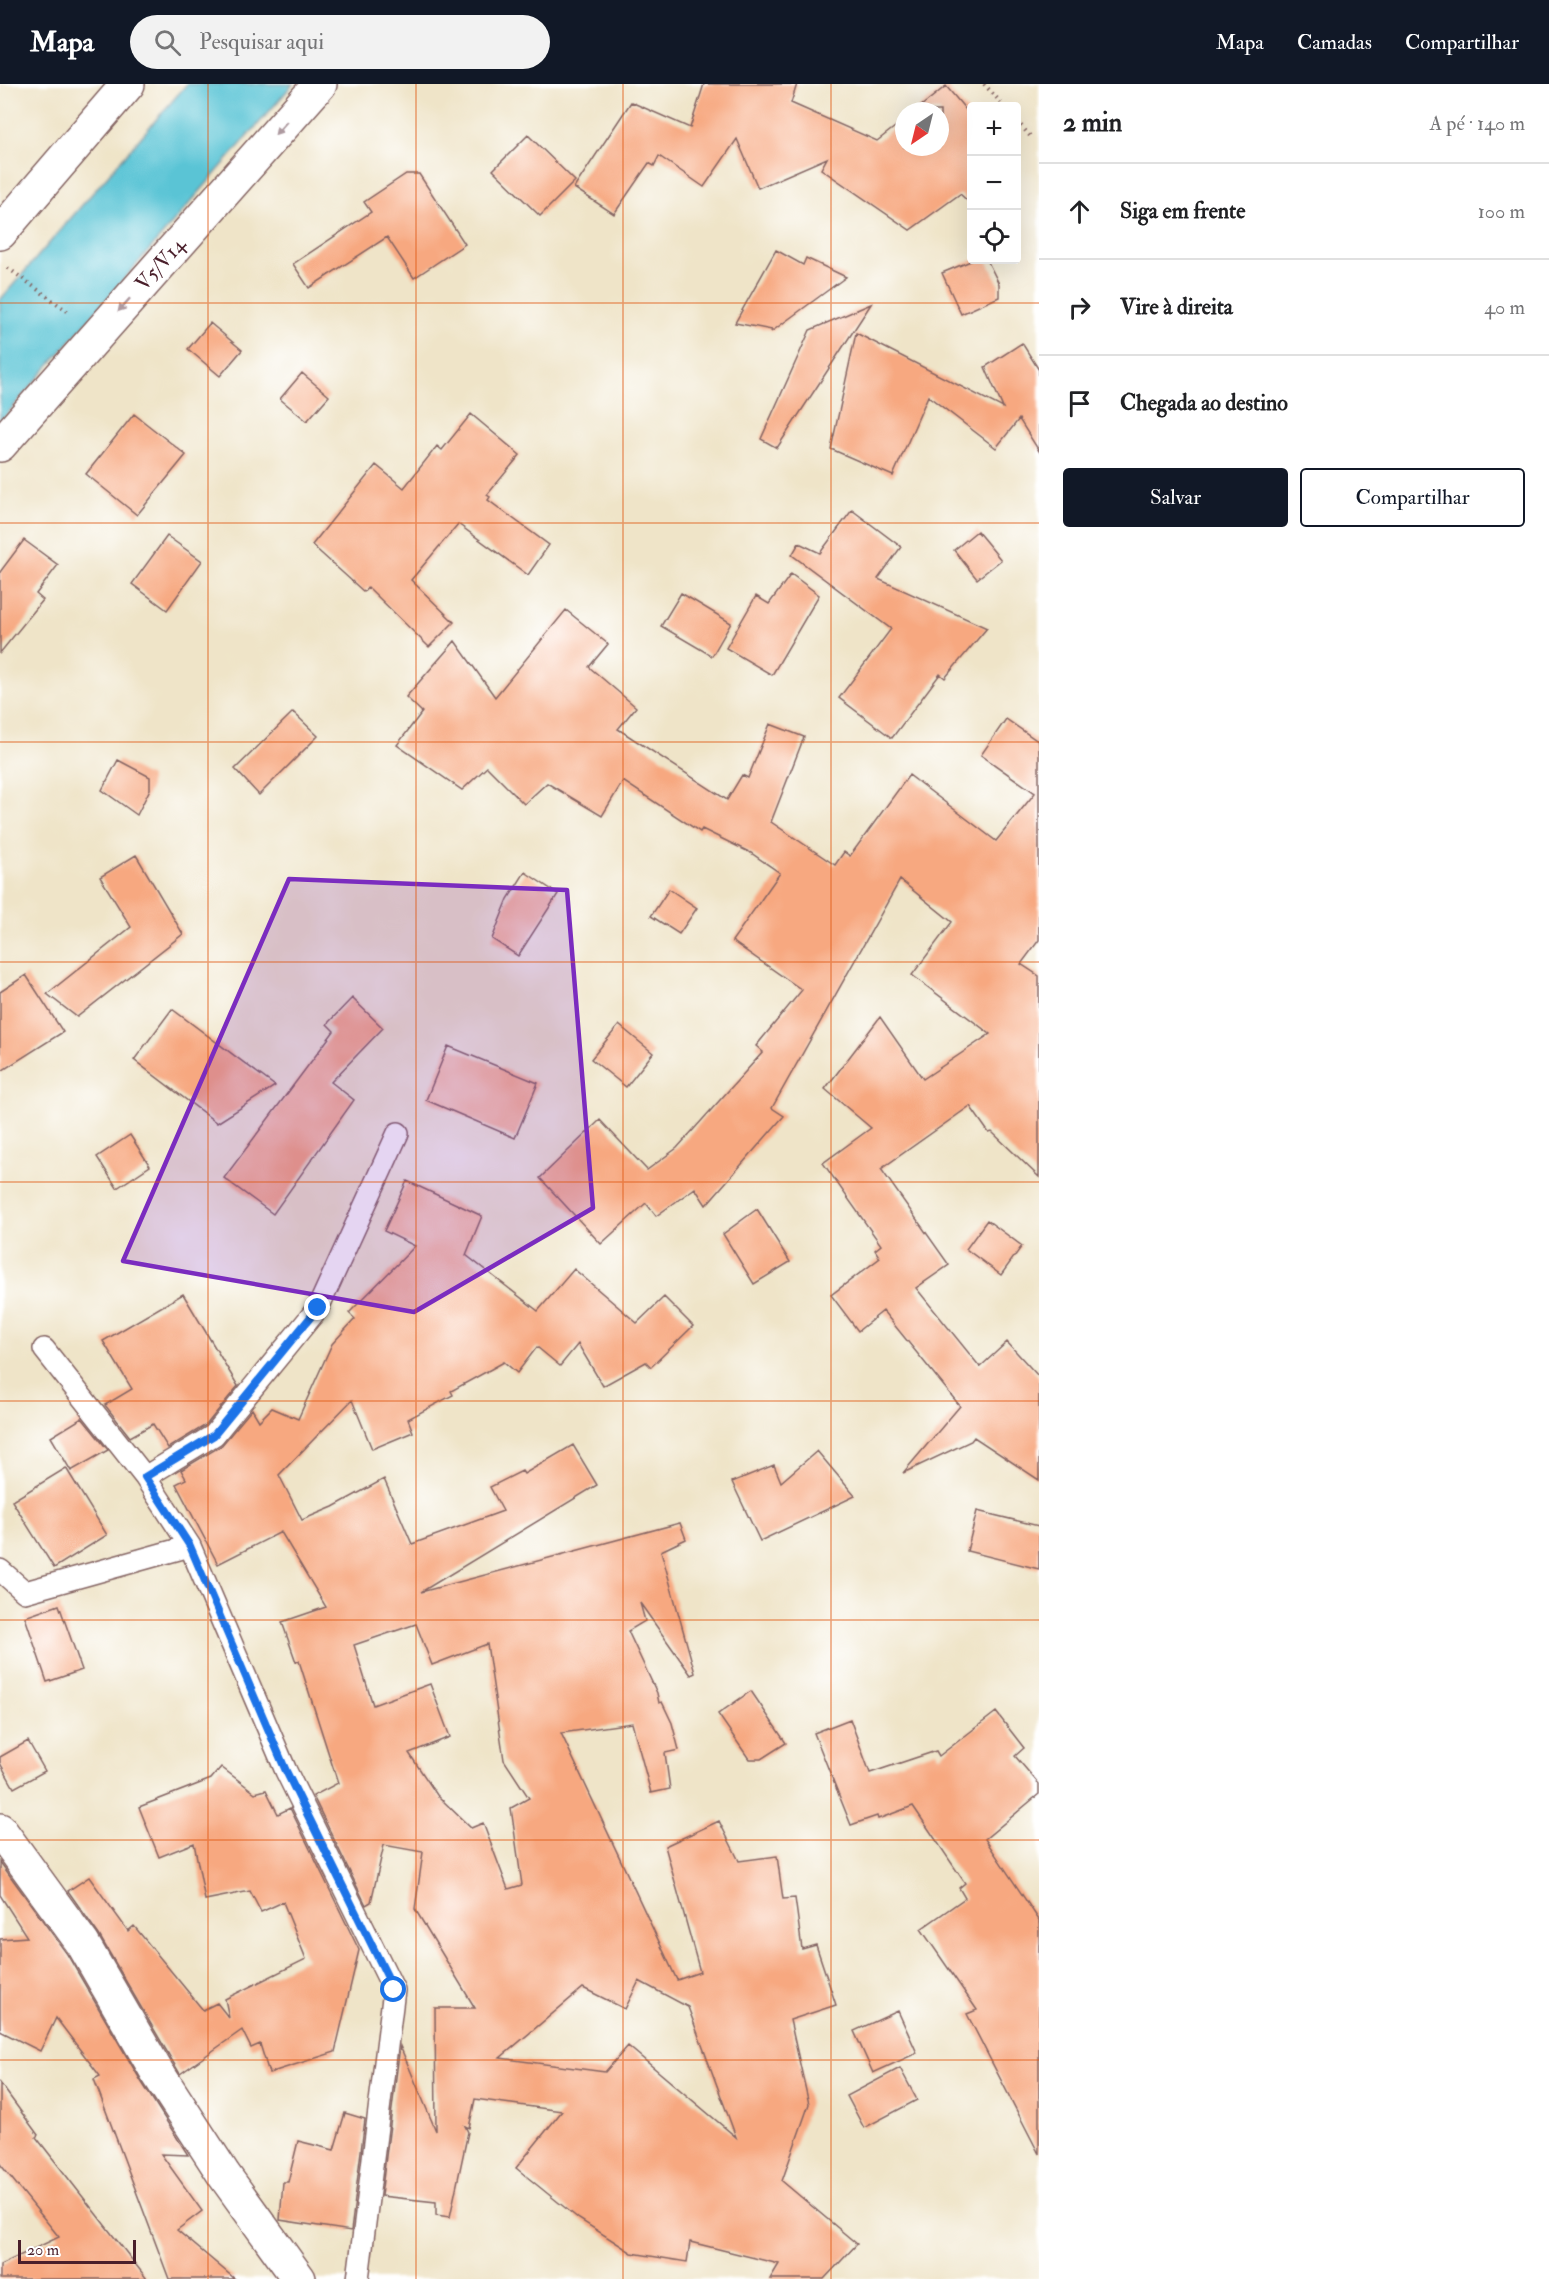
<!DOCTYPE html>
<html lang="pt">
<head>
<meta charset="utf-8">
<style>
	:root { --surface:#fff; --page:#f2f2f2; --text:#202124; --muted:#757577; --line:#e0e0e0; --accent:#111827 }
	body { margin:0; font-family:"IM FELL Double Pica",serif; background:var(--page); color:var(--text) }
	.controls { position:absolute; right:18px; top:18px; display:grid; overflow:hidden; border-radius:6px; box-shadow:0 6px 24px #0002 }
	.controls button { width:54px; height:54px; display:grid; place-items:center; padding:0; border:0; border-bottom:2px solid var(--line); background:var(--surface); color:var(--text); font:30px sans-serif }
	.compass { position:absolute; left:895px; top:18px; width:54px; height:54px; border-radius:50%; background:var(--surface); box-shadow:0 6px 24px #0002; rotate:215deg }
	.scale { position:absolute; left:18px; bottom:15px; width:118px; box-sizing:border-box; padding-left:6px; border:3px solid #4a1f2b; border-top:0; font-size:16px; line-height:21px; white-space:nowrap; color:#4a1f2b; -webkit-text-stroke:4px #fff; paint-order:stroke }
	.stop { position:absolute; width:18px; height:18px; margin:-14px; border:4px solid #1a73e8; border-radius:50%; background:#fff }
	.stop.end { background:#1a73e8; border-color:#fff; box-shadow:0 2px 6px #0008 }
	.list { margin:0; padding:0; list-style:none }
	h2 { display:flex; justify-content:space-between; align-items:center; height:78px; margin:0; padding:0 24px; font-size:26px }
	h2 small { font-size:20px; font-weight:400; color:var(--muted) }
	.list li { display:grid; grid-template-columns:39px 1fr auto; gap:18px; align-items:center; box-sizing:border-box; height:96px; padding:0 24px; border-top:2px solid var(--line) }
	.list b { display:block; font-size:22px; white-space:nowrap }
	.list em { font-size:20px; font-style:normal; color:var(--muted) }
	.actions { display:flex; gap:12px; padding:18px 24px }
	.actions a { flex:1; padding:14px 0; border:2px solid var(--accent); border-radius:6px; text-align:center; font-size:21px; color:var(--accent) }
	.actions .main { background:var(--accent); color:#fff }
	.icon { flex:none; width:33px; height:33px; fill:none; stroke:currentColor; stroke-width:2; stroke-linecap:round; stroke-linejoin:round }
	.map { position:relative; flex:none; width:1039px; height:2195px; overflow:hidden }
	header { display:flex; align-items:center; gap:36px; box-sizing:border-box; height:84px; padding:0 30px; background:var(--accent); color:#fff }
	header strong { font-size:28px }
	nav { display:flex; gap:33px; margin-inline-start:auto; font-size:21px }
	.search { width:420px; height:54px; background:var(--page); display:flex; align-items:center; gap:15px; box-sizing:border-box; padding:0 21px; border-radius:33px; color:var(--muted); font-size:22px }
	main { display:flex }
	aside { flex:1; background:var(--surface) }
	.map>svg:first-child { display:block }
</style>
</head>
<body>
<header>
<strong>Mapa</strong>
<div class="search"><svg class="icon" aria-label="search" viewBox="0 0 24 24"><circle cx="10" cy="10" r="6"/><path d="M15 15l6 6"/></svg>Pesquisar aqui</div>
<nav><a>Mapa</a><a>Camadas</a><a>Compartilhar</a></nav>
</header>
<main>
<div class="map">
<svg width="1039" height="2195" viewBox="0 0 1039 2195">
	<rect width="100%" height="100%" fill="#fff"/>
	<filter id="ink" filterUnits="userSpaceOnUse"><feTurbulence type="fractalNoise" baseFrequency=".0167" numOctaves="2"/><feDisplacementMap in="SourceGraphic" scale="12" xChannelSelector="R" yChannelSelector="G"/><feConvolveMatrix kernelMatrix="1 2 1 2 8 2 1 2 1" color-interpolation-filters="sRGB"/></filter>
	<filter id="wash" filterUnits="userSpaceOnUse"><feTurbulence type="fractalNoise" baseFrequency=".008" numOctaves="4" result="noise"/><feDisplacementMap in="SourceGraphic" scale="24" xChannelSelector="R" yChannelSelector="G"/><feGaussianBlur stdDeviation="1.35" result="paint"/><feColorMatrix in="noise" values="0 0 0 0 0 0 0 0 0 0 0 0 0 0 0 0 0 1.4 0 .05"/><feComposite in="paint" operator="in"/></filter>
	<g filter="url(#wash)">
		<rect width="100%" height="100%" fill="#efe4c8"/>
		<path fill="#5ac4d5" stroke="#527280" stroke-width="1.5" d="M187,0H293L0,338V216Z"/>
		<g id="blocks">
			<path fill="#f7a880" fill-rule="evenodd" d="M704,0H797L791,19L877,57L904,36V63H940V27H915L946,2L972,33V121L960,110L910,146L821,85L827,74L758,104L737,55L704,103L659,72L654,82L649,79L614,130L574,104L631,18L690,44Z
				M528,51L575,97L540,132L493,86Z
				M406,90H419L465,160L414,194L387,153L309,204L293,180L371,128L364,118Z
				M776,166L803,181L806,174L846,193L771,248L772,246L735,239Z
				M973,176H987L999,200V213L961,230L942,189Z
				M871,220L777,364L761,355L810,246Z
				M210,239L242,266L220,292L188,265Z
				M856,249L1003,324L985,283L1022,259L1039,286V367L1019,335L996,364L928,312L893,392L831,365Z
				M302,289L329,312L307,337L280,315Z
				M134,330L186,371L137,431L86,390Z
				M471,330L520,371L487,411L490,413L488,416L549,461L528,491L458,440L411,496L454,538L429,563L368,503L364,508L312,461L376,381L404,404L437,362L442,366Z
				M852,426L901,463L878,495L987,544L945,594L940,590L892,654L839,614L891,545L792,471L799,459L820,469Z
				M977,447L1001,476L977,495L954,466Z
				M167,452L202,477L167,526L132,500Z
				M24,456L58,481L36,510L43,516L0,569V488Z
				M791,490L819,511L772,591L726,564L756,512L769,520Z
				M681,509L731,539L712,572L661,542Z
				M566,526L608,560L589,583L636,623L618,645L727,716L742,691L748,694L770,640L804,653L771,738L835,781L844,768L850,772L909,691L996,757L1035,709L981,671L1006,635L1039,658V856L1021,880L1039,892V1093L992,1048L989,1049L970,1022L881,1085L949,1181L916,1204L980,1283L1007,1258L1039,1293V1396L974,1353L971,1357L903,1389L960,1322L883,1227L858,1247L831,1211L880,1174L875,1166L881,1161L823,1079L871,1044L825,1005L880,933L923,995L990,950L912,891L952,838L900,796L772,1024L784,1032L706,1121L695,1104L656,1132L646,1119L601,1160L540,1094L600,1036L647,1086L677,1064L763,968L756,962L802,906L732,857L780,789L751,769L702,745L700,748L623,697L602,732L547,699L524,720L487,683L462,706L397,661L422,628L406,613L455,557L495,613Z
				M293,628L318,652L259,711L235,685Z
				M118,676L150,693V705L137,731L102,706Z
				M136,771L183,850L77,933L47,910L131,843L100,793Z
				M525,788L558,810L518,872L492,855L508,815Z
				M669,805L697,824L679,850L651,832Z
				M26,891L63,948L0,988V908Z
				M352,914L383,944L331,998L354,1016L273,1130L224,1094L334,947L327,940Z
				M172,925L275,1002L217,1039L134,976Z
				M619,941L653,969L626,1003L591,975Z
				M448,962L538,999L515,1054L426,1016Z
				M130,1051L150,1082L117,1104L97,1073Z
				M407,1097L482,1132L466,1171L538,1227L574,1185L637,1239L664,1213L693,1242L651,1283L646,1278L603,1302L578,1260L560,1282L537,1263L517,1289L504,1278L451,1307L453,1311L408,1335L413,1348L372,1365L352,1316L279,1391L302,1436L333,1423L384,1395L412,1460L503,1427L490,1403L522,1387L524,1390L573,1361L597,1401L421,1508L680,1439L686,1455L661,1467L695,1589L691,1591L640,1519L645,1537L628,1547L657,1609L659,1619L662,1618L672,1639L679,1666L665,1669L670,1705L651,1709L632,1639L561,1649L677,1896L700,1888L665,1762L719,1737L739,1777L777,1772L783,1815L795,1814L802,1865L816,1861L836,1921L790,1936L809,2020L782,2097L857,2160L824,2195H770L779,2180L690,2158L687,2178L632,2169L579,2135L516,2084L562,2027L475,2015L469,2044L465,2042L468,2048L450,2133L436,2131V2118L381,2112L400,1962L436,2047L435,1924H475L415,1825L423,1768L384,1761L371,1818L366,1821L313,1712L338,1699L299,1577L296,1578L282,1538L326,1523L281,1448L218,1480L176,1400L186,1395L181,1386L221,1362L252,1325L259,1337L272,1324L298,1335L332,1260L355,1235L349,1229L415,1162L384,1147ZM416,1540L432,1581L487,1560L504,1676L529,1714L511,1724L522,1801L508,1805L483,1739L471,1744L437,1711L409,1669L450,1653L430,1600L373,1621L354,1561ZM639,1897L688,1923L736,2053L628,1962L605,1988L500,1974L583,1904L625,1925Z
				M757,1125L790,1178L754,1200L723,1150Z
				M987,1136L1022,1162L1001,1191L966,1165Z
				M183,1210L238,1302L206,1341L168,1364L153,1340L130,1353L105,1321L132,1305L103,1257Z
				M82,1334L108,1366L71,1387L51,1353Z
				M817,1367L855,1412L760,1457L732,1398L774,1381L781,1398Z
				M66,1384L107,1451L54,1484L12,1417Z
				M977,1427L1039,1442V1485L967,1467Z
				M59,1521L82,1586L47,1598L25,1533Z
				M751,1607L786,1659L761,1675H749L718,1630Z
				M996,1628L1024,1664L1015,1672L1039,1700V1710L985,1755L1039,1836V2070L967,1930L977,1926L921,1845L965,1814L959,1804L965,1799L913,1722L878,1735L877,1732L851,1741L814,1649L850,1635L870,1689L936,1667L939,1672Z
				M28,1657L45,1687L14,1704L0,1679V1673Z
				M221,1683L255,1709L266,1706L278,1730L290,1724L359,1866L335,1968L269,1989L260,1960L251,1964L242,1946L180,1990L99,1851L68,1807L89,1793L128,1847L134,1842L203,1926L217,1919L229,1934L225,1915L306,1875L283,1818L261,1828L250,1807L205,1816L194,1759L159,1773L139,1723L211,1695Z
				M0,1778L67,1870L141,1997L188,2071L161,2070L202,2127L177,2146L235,2195H169L94,1995L100,1992L56,1934L40,1967L0,1947V1855L27,1853L0,1811Z
				M898,1927L917,1969L873,1989L854,1947Z
				M900,1984L917,2016L864,2044L847,2012Z
				M0,1999L38,2051L36,2053L147,2195H0V2181L59,2153L0,2080Z
				M345,2029L365,2035L351,2147L280,2136L283,2098H288L298,2057L334,2066Z"/>
		</g>
	</g>
	<g filter="url(#ink)">
		<use href="#blocks" fill-opacity="0" stroke="#846462" stroke-width="1.5"/>
		<g fill="none" stroke-linecap="round" stroke-linejoin="round">
			<g stroke="#846462" stroke-width="24">
				<path id="lane" d="M44,1265L145,1393L190,1462L286,1687L394,1906L358,2195
					M145,1393L214,1351L318,1224L398,1049
					M0,1486L25,1508L190,1462"/>
			</g>
			<g stroke="#846462" stroke-width="36">
				<path id="street" d="M0,361L320,0
					M0,1746L83,1860L157,1988L224,2091L299,2195"/>
			</g>
			<g stroke="#846462" stroke-width="36">
				<path id="secondary" d="M0,149L128,0"/>
			</g>
			<path stroke="#846462" stroke-width="4" stroke-dasharray="1.5 4.5" stroke-linecap="butt" d="M984,0L1004,22
				M1017,37L1030,52
				M8,184L70,229"/>
			<use href="#lane" stroke="#fff" stroke-width="21"/>
			<use href="#street" stroke="#fff" stroke-width="33"/>
			<use href="#secondary" stroke="#fff" stroke-width="33"/>
		</g>
		<defs><path id="oneway-solid" d="M-6-.8H1V-3.2L6.5 0L1 3.2V.8H-6Z" transform="scale(1.5)"/></defs>
		<g fill="#ae9aa0">
			<use href="#oneway-solid" transform="translate(281 44) rotate(132)"/>
			<use href="#oneway-solid" transform="translate(124 221) rotate(132)"/>
		</g>
	</g>
	<g fill="none" stroke-linecap="round" stroke-linejoin="round" filter="url(#ink)">
		<path stroke="#1a73e8" stroke-width="8" d="M318,1224L214,1351L145,1393L190,1462L286,1687L394,1906"/>
	</g>
	<path fill="#7b2cbf" fill-opacity="0.2" stroke="#7b2cbf" stroke-width="4.5" stroke-linejoin="round" d="M289,795L567,806L593,1124L414,1228L123,1177Z"/>
	<path fill="none" stroke="#e0560e" stroke-width="1.5" stroke-opacity="0.55" d="M208,0V2195M416,0V2195M623,0V2195M831,0V2195M0,219H1039M0,439H1039M0,658H1039M0,878H1039M0,1098H1039M0,1317H1039M0,1536H1039M0,1756H1039M0,1976H1039"/>
	<g text-anchor="middle" stroke-width="4.5" stroke-linejoin="round" paint-order="stroke">
		<g font-size="21" fill="#4a1f2b" stroke="#fff">
			<text transform="translate(160 180) rotate(-48)" y="7">V5/V14</text>
		</g>
	</g>
</svg>
<div class="controls">
<button>+</button>
<button>−</button>
<button><svg class="icon" aria-label="locate" viewBox="0 0 24 24"><circle cx="12" cy="12" r="6"/><path d="M12 2v4M12 18v4M2 12h4M18 12h4"/></svg></button>
</div>
<svg class="compass" viewBox="-18 -18 36 36"><path d="M0-13l5 13h-10z" fill="#e53935"/><path d="M0 13l5-13h-10z" fill="#757577"/></svg>
<div class="scale">20 m</div>
<div class="stop" style="left:394px;top:1906px"></div>
<div class="stop end" style="left:318px;top:1224px"></div>
</div>
<aside>
<h2>2 min<small>A pé · 140 m</small></h2>
<ul class="list">
<li><svg class="icon" aria-label="ahead" viewBox="0 0 24 24"><path d="M12 20V5M6 11l6-6 6 6"/></svg><div><b>Siga em frente</b></div><em>100 m</em></li>
<li><svg class="icon" aria-label="right" viewBox="0 0 24 24"><path d="M7 20v-9h11M14 6l5 5-5 5"/></svg><div><b>Vire à direita</b></div><em>40 m</em></li>
<li><svg class="icon" aria-label="arrive" viewBox="0 0 24 24"><path d="M6 21V4h12l-3 4 3 4H6"/></svg><div><b>Chegada ao destino</b></div></li>
</ul>
<div class="actions"><a class="main">Salvar</a><a>Compartilhar</a></div>
</aside>
</main>
</body>
</html>
